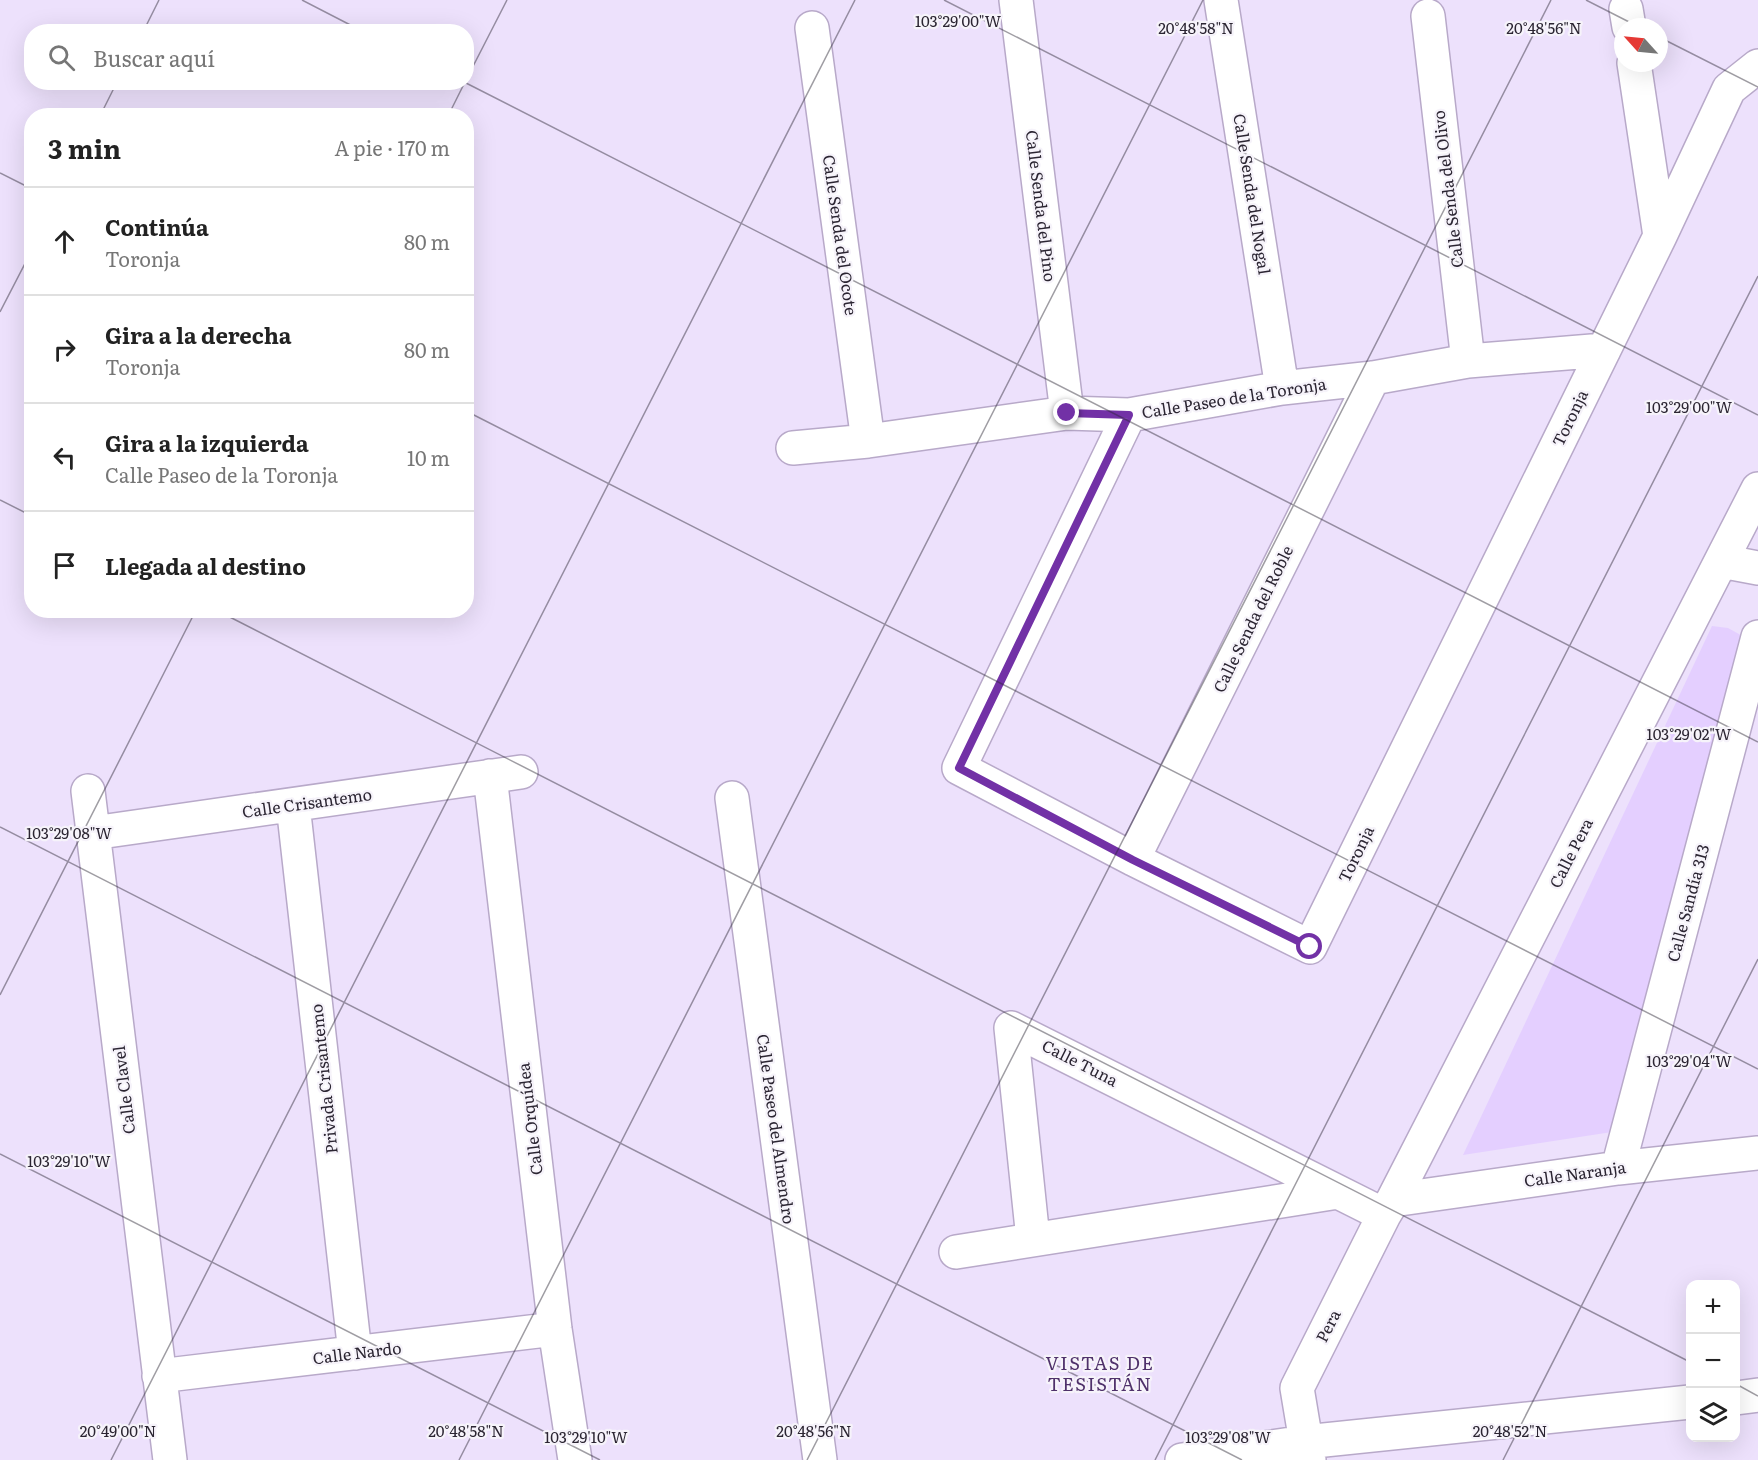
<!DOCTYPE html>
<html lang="es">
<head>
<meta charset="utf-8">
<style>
	:root { --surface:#fff; --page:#f6f6f6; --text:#222; --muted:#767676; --line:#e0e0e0 }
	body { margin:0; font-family:Literata,serif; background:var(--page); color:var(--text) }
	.controls { position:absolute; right:18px; bottom:18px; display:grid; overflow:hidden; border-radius:12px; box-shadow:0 6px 24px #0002 }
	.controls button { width:54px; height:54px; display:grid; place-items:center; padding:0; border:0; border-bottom:2px solid var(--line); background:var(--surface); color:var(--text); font:30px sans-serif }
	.compass { position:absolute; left:1614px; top:18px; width:54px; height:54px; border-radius:50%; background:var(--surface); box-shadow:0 6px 24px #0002; rotate:297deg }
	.stop { position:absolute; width:18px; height:18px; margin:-14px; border:4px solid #7231a6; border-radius:50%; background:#fff }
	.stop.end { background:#7231a6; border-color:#fff; box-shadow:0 2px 6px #0008 }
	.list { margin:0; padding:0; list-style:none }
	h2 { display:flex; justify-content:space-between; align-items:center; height:78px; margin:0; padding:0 24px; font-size:26px }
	h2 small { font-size:20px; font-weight:400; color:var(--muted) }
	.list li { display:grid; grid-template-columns:39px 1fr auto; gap:18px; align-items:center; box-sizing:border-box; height:108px; padding:0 24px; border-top:2px solid var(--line) }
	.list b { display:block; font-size:22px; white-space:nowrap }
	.list p { margin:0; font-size:20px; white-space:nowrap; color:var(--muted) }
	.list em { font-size:20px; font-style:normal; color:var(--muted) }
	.icon { flex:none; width:33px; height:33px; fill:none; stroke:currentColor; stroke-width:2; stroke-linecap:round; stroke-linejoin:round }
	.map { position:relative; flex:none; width:1758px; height:1460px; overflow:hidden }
	.search { position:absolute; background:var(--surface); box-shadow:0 6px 24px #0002; left:24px; top:24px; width:450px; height:66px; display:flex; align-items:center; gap:15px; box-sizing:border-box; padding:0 21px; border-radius:24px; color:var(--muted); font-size:22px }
	.panel { position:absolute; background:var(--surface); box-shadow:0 6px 24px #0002; left:24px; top:108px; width:450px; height:510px; border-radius:24px }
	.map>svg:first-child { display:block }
</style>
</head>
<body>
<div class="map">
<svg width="1758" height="1460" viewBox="0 0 1758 1460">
	<rect width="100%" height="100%" fill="#ede1fc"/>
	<path fill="#e4cfff" d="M1712,626L1728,628L1748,639L1625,1130L1463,1155Z"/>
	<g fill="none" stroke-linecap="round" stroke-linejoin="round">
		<g stroke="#b8a9c9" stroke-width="36">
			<path id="minor" d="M1016,0L1067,413
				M1221,0L1282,388
				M1626,9L1629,27
				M1428,16L1468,361
				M812,28L868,441
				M1634,63L1660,236
				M1129,415L959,768L1133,859L1310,947L1660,236L1729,89L1758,66
				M793,448L868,441L1067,413L1129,415L1282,388L1373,378L1468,361L1604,350
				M1721,561L1758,568
				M490,776L555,1329L575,1460
				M88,791L170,1460
				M732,798L820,1460
				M293,805L355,1353
				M93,833L521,772
				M1133,859L1373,378
				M1011,1028L1384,1215
				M1011,1028L1033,1239
				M1618,1168L1758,637
				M1393,1200L1618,1168L1758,1153
				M956,1252L1338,1192
				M159,1376L555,1329
				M1736,1398L1758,1395
				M1182,1460L1305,1442L1690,1402
				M1309,1460L1297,1388L1384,1215L1393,1200L1758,489"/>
		</g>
		<use href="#minor" stroke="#fff" stroke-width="33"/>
	</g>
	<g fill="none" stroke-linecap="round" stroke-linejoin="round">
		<path stroke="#7231a6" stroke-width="8" d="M1067,413L1129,415L959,768L1133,860L1310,947"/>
	</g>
	<path fill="none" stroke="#2b2532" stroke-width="1.5" stroke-opacity="0.45" d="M302,0L364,32M944,0L1758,415M1586,0L1639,27M143,32L159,0M1659,37L1758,87M466,80L507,0M464,82L1758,742M100,116L117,82M448,116L465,82M0,173L32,189M0,312L32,250M466,411L1758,1069M0,500L32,516M216,610L1690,1362M0,827L1242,1460M0,995L196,610M0,1154L600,1460M1736,1384L1758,1396M111,1460L855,0M459,1460L1203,0M807,1460L1551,0M1155,1460L1758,276M1503,1460L1758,959"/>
	<g text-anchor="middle" stroke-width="4.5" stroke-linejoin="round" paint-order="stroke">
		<g font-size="16" fill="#2b2532" stroke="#f6f3fa">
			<text transform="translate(1448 189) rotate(-97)" y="6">Calle Senda del Olivo</text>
			<text transform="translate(1252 194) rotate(81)" y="6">Calle Senda del Nogal</text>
			<text transform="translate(1041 206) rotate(83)" y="6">Calle Senda del Pino</text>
			<text transform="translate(840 235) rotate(82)" y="6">Calle Senda del Ocote</text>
			<text transform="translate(1234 398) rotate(-9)" y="6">Calle Paseo de la Toronja</text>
			<text transform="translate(1570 418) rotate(-64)" y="6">Toronja</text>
			<text transform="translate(1253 619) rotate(-64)" y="6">Calle Senda del Roble</text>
			<text transform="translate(307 803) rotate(-8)" y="6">Calle Crisantemo</text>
			<text transform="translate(1571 853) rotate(-63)" y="6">Calle Pera</text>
			<text transform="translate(1356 854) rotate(-64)" y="6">Toronja</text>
			<text transform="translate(1688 903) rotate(-75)" y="6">Calle Sandía 313</text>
			<text transform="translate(1080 1063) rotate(27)" y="6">Calle Tuna</text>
			<text transform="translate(324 1079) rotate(-96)" y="6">Privada Crisantemo</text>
			<text transform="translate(124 1090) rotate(-97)" y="6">Calle Clavel</text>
			<text transform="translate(530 1119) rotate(-97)" y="6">Calle Orquídea</text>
			<text transform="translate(776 1129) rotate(82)" y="6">Calle Paseo del Almendro</text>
			<text transform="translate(1575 1174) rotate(-8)" y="6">Calle Naranja</text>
			<text transform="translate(1328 1326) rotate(-63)" y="6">Pera</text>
			<text transform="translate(357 1353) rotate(-7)" y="6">Calle Nardo</text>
		</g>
		<g font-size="18" letter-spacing="1.5" fill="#4f316b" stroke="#f6f3fa">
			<text x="1100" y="1370">VISTAS DE<tspan x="1100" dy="21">TESISTÁN</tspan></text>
		</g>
	</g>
	<g font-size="15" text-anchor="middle" fill="#2b2532" stroke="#f6f3fa" stroke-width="4.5" stroke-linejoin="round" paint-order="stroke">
		<text x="958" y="27">103°29'00"W</text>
		<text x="1196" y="34">20°48'58"N</text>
		<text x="1544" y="34">20°48'56"N</text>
		<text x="1689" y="413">103°29'00"W</text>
		<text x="1689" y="740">103°29'02"W</text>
		<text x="69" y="839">103°29'08"W</text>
		<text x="1689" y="1067">103°29'04"W</text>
		<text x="69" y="1167">103°29'10"W</text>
		<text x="118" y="1437">20°49'00"N</text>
		<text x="466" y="1437">20°48'58"N</text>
		<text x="814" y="1437">20°48'56"N</text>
		<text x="1510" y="1437">20°48'52"N</text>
		<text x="586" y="1443">103°29'10"W</text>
		<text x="1228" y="1443">103°29'08"W</text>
	</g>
</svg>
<div class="controls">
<button>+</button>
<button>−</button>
<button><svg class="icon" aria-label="layers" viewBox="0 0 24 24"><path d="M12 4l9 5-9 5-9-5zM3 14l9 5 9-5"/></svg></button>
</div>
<svg class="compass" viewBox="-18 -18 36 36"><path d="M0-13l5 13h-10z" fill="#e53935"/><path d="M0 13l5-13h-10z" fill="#767676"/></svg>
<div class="stop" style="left:1310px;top:947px"></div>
<div class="stop end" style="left:1067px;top:413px"></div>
<div class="search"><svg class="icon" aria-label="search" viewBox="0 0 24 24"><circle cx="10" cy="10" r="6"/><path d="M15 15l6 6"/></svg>Buscar aquí</div>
<section class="panel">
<h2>3 min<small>A pie · 170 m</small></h2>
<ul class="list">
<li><svg class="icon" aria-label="ahead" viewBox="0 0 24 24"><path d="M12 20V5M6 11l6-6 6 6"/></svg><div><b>Continúa</b><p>Toronja</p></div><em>80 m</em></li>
<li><svg class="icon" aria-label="right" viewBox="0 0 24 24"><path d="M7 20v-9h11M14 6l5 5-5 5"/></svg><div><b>Gira a la derecha</b><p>Toronja</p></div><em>80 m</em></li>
<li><svg class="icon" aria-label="left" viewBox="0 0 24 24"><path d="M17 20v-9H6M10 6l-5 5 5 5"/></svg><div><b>Gira a la izquierda</b><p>Calle Paseo de la Toronja</p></div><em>10 m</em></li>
<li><svg class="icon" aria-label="arrive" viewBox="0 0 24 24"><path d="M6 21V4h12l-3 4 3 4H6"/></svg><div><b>Llegada al destino</b></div></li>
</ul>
</section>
</div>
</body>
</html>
